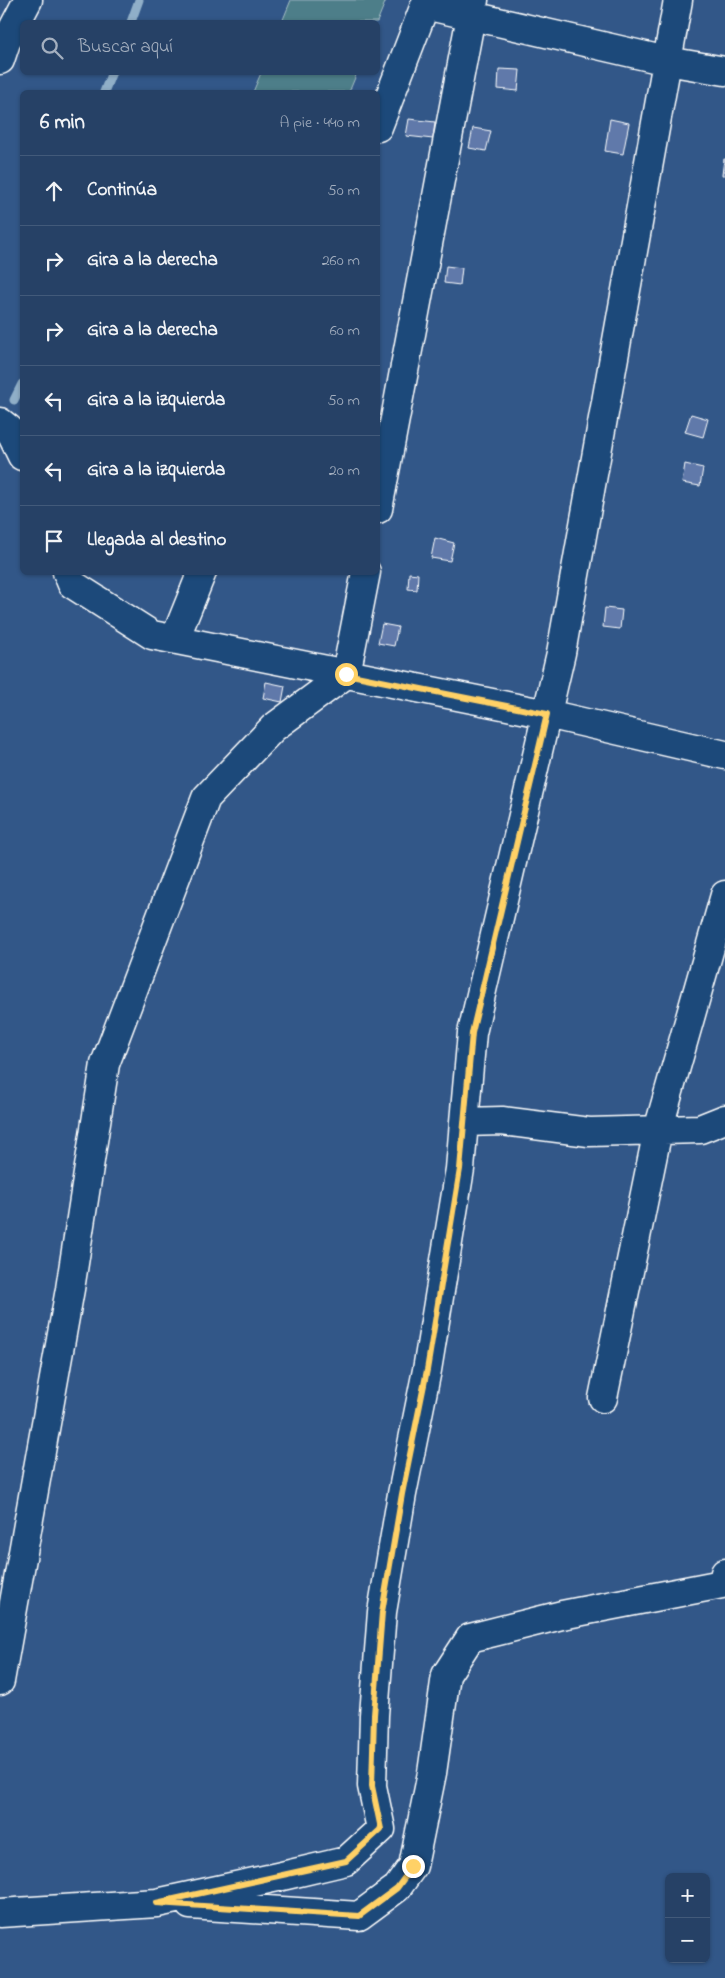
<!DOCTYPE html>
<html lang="es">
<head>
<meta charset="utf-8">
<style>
	:root { --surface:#264166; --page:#324c6f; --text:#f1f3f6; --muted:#a4afbf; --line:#425a7a }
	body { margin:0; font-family:"Indie Flower",sans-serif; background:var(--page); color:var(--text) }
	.controls { position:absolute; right:15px; bottom:15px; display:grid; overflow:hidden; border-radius:8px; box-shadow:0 1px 4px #0004 }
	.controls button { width:45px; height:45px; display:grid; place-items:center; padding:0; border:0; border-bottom:1px solid var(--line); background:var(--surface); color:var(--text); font:25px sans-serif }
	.stop { position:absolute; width:15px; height:15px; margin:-11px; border:4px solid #ffd166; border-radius:50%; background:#fff }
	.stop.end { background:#ffd166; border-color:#fff; box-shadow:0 1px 5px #0008 }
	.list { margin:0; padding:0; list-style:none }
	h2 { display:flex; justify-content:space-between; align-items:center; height:65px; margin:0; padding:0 20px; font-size:21px }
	h2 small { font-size:16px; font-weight:400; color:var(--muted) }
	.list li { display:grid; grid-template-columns:32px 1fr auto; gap:15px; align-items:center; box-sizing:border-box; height:70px; padding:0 20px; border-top:1px solid var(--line) }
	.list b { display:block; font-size:19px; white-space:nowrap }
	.list em { font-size:16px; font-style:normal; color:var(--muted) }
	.icon { flex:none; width:28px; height:28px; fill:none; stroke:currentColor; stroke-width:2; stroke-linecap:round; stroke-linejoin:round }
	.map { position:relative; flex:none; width:725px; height:1978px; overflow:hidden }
	.search { position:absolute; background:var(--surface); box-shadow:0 1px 4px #0004; left:20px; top:20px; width:360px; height:55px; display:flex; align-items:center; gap:12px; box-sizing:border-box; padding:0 18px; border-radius:8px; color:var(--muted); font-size:19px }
	.panel { position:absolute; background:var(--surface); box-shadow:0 1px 4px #0004; left:20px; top:90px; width:360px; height:485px; border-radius:8px }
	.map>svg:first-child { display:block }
</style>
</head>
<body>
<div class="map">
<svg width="725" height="1978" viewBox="0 0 725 1978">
	<rect width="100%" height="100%" fill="#325788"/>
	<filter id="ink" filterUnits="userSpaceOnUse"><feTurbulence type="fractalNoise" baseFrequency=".02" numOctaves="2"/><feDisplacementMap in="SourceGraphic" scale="10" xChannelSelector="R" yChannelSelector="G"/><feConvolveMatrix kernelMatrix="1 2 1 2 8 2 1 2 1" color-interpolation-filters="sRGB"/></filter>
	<g filter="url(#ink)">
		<path fill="#4e7e89" stroke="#a6bec4" d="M291,0H386L377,22H282Z
			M261,73V72L357,73L349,92H253Z"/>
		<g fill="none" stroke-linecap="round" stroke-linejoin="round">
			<path stroke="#90afc8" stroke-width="9" d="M131,22L139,0
				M104,92L112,72
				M14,400L22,384"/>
		</g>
		<path fill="#6179aa" stroke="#fff" d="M499,69L520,70L518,91L498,89Z
			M409,119L435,122L433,139L406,136Z
			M610,119L629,123L623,154L605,151Z
			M473,128L491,131L486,151L469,148Z
			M724,159H725V175H722Z
			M446,266L462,268L460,285L444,283Z
			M691,414L708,419L703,437L685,432Z
			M685,464L703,468L700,486L682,483Z
			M435,538L454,543L450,561L431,558Z
			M409,573L418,574L417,590L408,589Z
			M605,608L622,610L620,629L603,627Z
			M382,624L398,627L394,646L378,643Z
			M266,682L285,686L282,702L263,698Z"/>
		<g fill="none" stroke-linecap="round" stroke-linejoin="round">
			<g stroke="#fff" stroke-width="31">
				<path id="minor" d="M425,5L667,61L725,71
					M0,60L6,42L28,0
					M378,127L427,0
					M0,422L9,429L22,456
					M378,509L474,0
					M67,572L72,584L152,635L547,714L725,755
					M175,639L202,572
					M464,1122L472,1033L561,653L678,0
					M603,1398L658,1130L725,895
					M0,1681L70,1289L105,1064L206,798L273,728L346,674L366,572
					M190,1905L359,1916L397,1888L413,1866L432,1773L446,1675L470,1638L562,1615L722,1584L725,1573
					M0,1913L157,1903L282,1876L346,1861L381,1829L372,1786L374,1715L382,1612L402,1494L427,1370L460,1169L464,1122L502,1121L589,1132L700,1129L725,1119"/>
			</g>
			<use href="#minor" stroke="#1f4a7a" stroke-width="28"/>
		</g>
	</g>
	<g fill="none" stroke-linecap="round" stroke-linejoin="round" filter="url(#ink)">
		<path stroke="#ffd166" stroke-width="6" d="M346,674L547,714L472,1033L460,1169L427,1370L402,1494L382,1612L374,1715L372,1786L381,1829L346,1861L156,1903L359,1916L397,1888L413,1866"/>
	</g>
</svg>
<div class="controls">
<button>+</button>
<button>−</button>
</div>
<div class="stop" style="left:346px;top:674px"></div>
<div class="stop end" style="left:413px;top:1866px"></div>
<div class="search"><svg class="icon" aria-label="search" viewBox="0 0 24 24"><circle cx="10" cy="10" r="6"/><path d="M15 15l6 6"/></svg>Buscar aquí</div>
<section class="panel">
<h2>6 min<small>A pie · 440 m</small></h2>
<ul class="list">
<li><svg class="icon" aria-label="ahead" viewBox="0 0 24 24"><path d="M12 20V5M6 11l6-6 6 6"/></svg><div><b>Continúa</b></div><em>50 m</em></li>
<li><svg class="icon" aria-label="right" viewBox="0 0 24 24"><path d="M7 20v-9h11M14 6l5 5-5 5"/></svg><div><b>Gira a la derecha</b></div><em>260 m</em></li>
<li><svg class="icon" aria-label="right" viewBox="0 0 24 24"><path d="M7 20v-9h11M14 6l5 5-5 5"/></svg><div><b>Gira a la derecha</b></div><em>60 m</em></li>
<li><svg class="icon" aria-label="left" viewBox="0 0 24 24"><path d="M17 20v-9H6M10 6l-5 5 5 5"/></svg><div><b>Gira a la izquierda</b></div><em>50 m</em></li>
<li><svg class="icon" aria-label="left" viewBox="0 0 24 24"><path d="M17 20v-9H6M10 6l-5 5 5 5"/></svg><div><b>Gira a la izquierda</b></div><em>20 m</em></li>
<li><svg class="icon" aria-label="arrive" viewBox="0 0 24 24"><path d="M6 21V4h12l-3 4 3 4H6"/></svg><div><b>Llegada al destino</b></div></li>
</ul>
</section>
</div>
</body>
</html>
